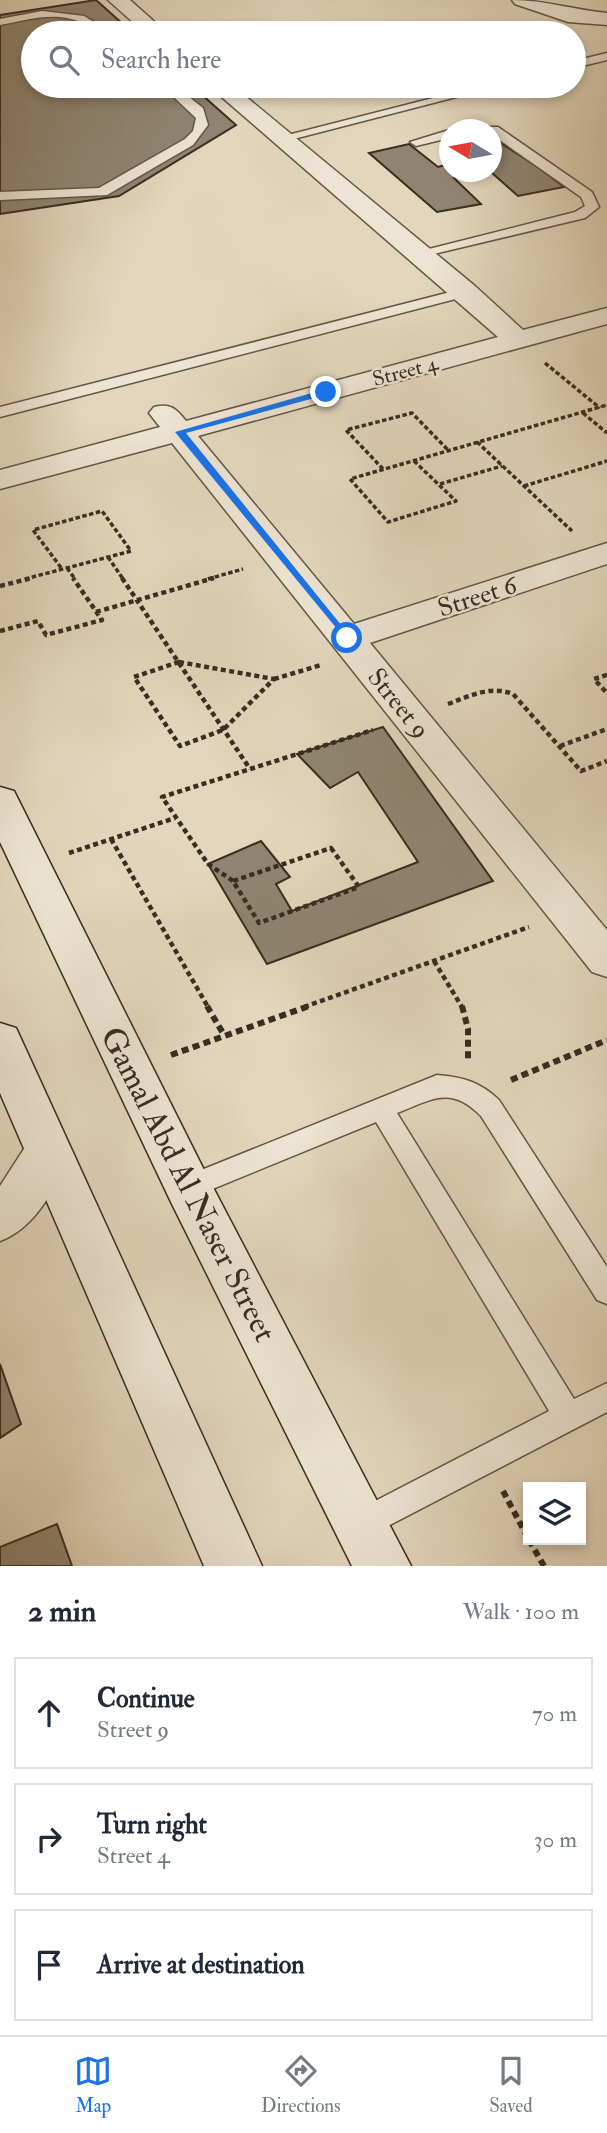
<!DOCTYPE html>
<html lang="en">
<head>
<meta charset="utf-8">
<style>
	:root { --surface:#fff; --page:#f2f2f3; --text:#1f2937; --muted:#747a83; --line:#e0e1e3; --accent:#1a73e8 }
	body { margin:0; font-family:"IM FELL Double Pica",serif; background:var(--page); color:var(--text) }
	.controls { position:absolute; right:21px; bottom:21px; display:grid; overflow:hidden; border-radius:0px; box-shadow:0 4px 10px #0003 }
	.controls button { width:63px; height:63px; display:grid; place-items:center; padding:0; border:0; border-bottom:2px solid var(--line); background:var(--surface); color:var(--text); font:35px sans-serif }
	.compass { position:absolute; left:439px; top:119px; width:63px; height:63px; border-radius:50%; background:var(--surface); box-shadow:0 4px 10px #0003; rotate:280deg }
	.stop { position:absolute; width:21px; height:21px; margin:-16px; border:5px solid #1a73e8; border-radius:50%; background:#fff }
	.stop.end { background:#1a73e8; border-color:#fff; box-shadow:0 2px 7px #0008 }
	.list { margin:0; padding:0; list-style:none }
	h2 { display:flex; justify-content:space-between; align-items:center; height:91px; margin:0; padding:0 28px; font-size:30px }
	h2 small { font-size:23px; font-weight:400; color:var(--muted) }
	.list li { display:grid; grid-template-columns:46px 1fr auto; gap:21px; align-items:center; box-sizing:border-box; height:112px; margin:0 14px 14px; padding:0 14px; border:2px solid var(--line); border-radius:0px }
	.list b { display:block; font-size:26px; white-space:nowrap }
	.list p { margin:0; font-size:23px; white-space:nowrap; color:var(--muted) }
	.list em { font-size:23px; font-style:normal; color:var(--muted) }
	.icon { flex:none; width:38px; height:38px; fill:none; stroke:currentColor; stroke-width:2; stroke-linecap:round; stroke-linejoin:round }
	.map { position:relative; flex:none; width:607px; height:1566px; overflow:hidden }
	.search { position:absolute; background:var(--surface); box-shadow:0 4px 10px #0003; left:21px; right:21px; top:21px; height:77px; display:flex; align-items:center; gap:18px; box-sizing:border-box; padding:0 24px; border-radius:38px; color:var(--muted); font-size:26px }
	.sheet { height:469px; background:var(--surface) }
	nav { display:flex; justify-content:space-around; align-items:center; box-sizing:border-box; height:98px; border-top:2px solid var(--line); background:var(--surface); font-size:19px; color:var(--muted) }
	nav a { display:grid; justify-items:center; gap:4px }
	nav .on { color:var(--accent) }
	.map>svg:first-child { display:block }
</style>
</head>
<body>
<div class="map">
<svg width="607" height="1566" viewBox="0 0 607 1566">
	<rect width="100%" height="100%" fill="#e3d6bc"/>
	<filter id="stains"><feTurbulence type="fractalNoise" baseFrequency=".00286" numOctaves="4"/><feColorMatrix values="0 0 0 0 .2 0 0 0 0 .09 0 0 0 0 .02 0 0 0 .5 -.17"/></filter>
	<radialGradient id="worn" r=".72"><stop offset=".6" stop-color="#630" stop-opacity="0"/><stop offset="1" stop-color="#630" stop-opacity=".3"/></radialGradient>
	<path fill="#908572" stroke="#372d22" stroke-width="2" d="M96,0L133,33H33V86H192L236,125L119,196L0,214V15Z
		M491,137L538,167L564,187L518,196L491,172Z
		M409,144L438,167L449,164V172H481L454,178L481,204L437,212L369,153Z
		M383,727L493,881L267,964L208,864L261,841L290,877L276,884L292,911L418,862L358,772L330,788L297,754Z
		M0,1364L21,1424L0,1438Z
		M57,1524L72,1566H0V1547Z"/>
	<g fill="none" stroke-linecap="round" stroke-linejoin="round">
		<g stroke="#625748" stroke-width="3">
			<path id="lane" d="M42,11L84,16L112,33C96,34 87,22 71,19C48,13 23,21 0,25V19Z
				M607,53V60L574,68V61Z
				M162,86H175L203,108L208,125L193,145L107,195L0,200V192L99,188L185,139L193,131L196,118Z
				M480,86H499L282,142L276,138Z
				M465,127H498L592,192L599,207L585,218L417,258V252L575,212L585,206L581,197L491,134V130H463Z
				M449,130V138L416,146L410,142Z
				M466,288L473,292L471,295L0,417V407Z
				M437,1075C463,1077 480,1082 499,1100L607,1267V1304L597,1300L481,1116C451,1085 432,1099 397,1113L574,1399L607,1383V1412L361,1540L350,1536L346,1525L350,1514L549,1411L376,1122L188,1199L179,1195L175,1187L179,1179Z"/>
		</g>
		<g stroke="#625748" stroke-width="3">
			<path id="street" d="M108,0H130L167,33H145Z
				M512,0C545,0 574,10 607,13V25L568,22L515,4Z
				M209,86H233L475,286L523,330L607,308V324L198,436L354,624L607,543V564L370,643L607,930V977L592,972L172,443L0,489V470L160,427L149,413L154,407C170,403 176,408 186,421L498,337Z
				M48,1132L65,1138L72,1153C56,1186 36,1228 0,1241V1186L31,1138Z"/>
		</g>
		<g stroke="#372d22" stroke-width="3">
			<path id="secondary" d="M0,787L14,791L19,801L205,1172L411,1566H352L171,1202L0,842Z
				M0,1023L16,1028L22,1041L262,1566H204L0,1093Z"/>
		</g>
		<path stroke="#372d22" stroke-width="3.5" stroke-dasharray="4.5 2.5" stroke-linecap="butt" d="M545,363L600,408
			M583,413L607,433
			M477,442L572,531
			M414,461L456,501L388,522L350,479L607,405
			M383,469L346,430L412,413L449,451
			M440,484L502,466
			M524,486L607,461
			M108,557L123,579
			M67,568L75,579
			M25,579L131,551L102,511L33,530L62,569
			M208,579L243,569"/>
		<path stroke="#372d22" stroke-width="4.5" stroke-dasharray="5 3.5" stroke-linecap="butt" d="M122,578L250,769
			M0,586L32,578
			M96,612L214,578
			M0,631L38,621L46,635L102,620L73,578
			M179,662L274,679L223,730L180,746L134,677Z
			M607,675L594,679L607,693
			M274,679L321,665
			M448,704C470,696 490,685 513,694L581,771L607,761
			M560,746L607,729
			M111,839L208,1007
			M331,848L359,887L259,923L233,881Z
			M69,853L175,818
			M233,881L208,864L162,797L373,730
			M434,961L462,1007
			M304,1007L529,927"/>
		<path stroke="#372d22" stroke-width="6" stroke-dasharray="7 4.5" stroke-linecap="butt" d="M207,1006L224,1035
			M462,1006L468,1029V1059
			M171,1055L309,1006
			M511,1080L607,1040
			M503,1491L528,1538
			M529,1540L544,1566"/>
		<use href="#lane" fill="#ede4d3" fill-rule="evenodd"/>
		<use href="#street" fill="#ede4d3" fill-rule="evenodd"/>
		<use href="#secondary" fill="#ede4d3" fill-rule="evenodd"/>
	</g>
	<path fill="#1a73e8" d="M326,389L329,394L186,433L350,636V640L347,641L175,432Z"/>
	<g text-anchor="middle" stroke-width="5" stroke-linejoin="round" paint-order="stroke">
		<g font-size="21" fill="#372d22" stroke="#ede4d3">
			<text transform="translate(405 371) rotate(-15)" y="7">Street 4</text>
		</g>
		<g font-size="26" fill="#372d22" stroke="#ede4d3">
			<text transform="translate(477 596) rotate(-18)" y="9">Street 6</text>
			<text transform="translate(399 703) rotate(51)" y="9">Street 9</text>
		</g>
		<g font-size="32" fill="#372d22" stroke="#ede4d3">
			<text transform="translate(189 1184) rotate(63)" y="11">Gamal Abd Al Naser Street</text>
		</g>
	</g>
	<rect width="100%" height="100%" filter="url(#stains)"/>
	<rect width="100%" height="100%" fill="url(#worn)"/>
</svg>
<div class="controls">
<button><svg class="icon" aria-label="layers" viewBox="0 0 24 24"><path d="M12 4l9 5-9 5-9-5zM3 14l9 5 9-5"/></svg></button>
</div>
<svg class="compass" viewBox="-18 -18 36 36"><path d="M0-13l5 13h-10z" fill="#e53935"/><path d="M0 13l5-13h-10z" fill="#747a83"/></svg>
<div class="stop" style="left:347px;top:638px"></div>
<div class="stop end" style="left:326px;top:392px"></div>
<div class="search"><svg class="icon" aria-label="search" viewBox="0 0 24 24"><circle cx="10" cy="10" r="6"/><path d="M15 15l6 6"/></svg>Search here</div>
</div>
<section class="sheet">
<h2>2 min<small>Walk · 100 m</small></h2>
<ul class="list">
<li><svg class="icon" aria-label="ahead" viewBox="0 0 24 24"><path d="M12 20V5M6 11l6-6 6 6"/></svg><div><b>Continue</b><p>Street 9</p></div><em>70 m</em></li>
<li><svg class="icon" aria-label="right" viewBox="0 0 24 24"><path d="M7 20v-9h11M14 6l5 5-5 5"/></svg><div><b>Turn right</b><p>Street 4</p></div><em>30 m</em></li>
<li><svg class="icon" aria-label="arrive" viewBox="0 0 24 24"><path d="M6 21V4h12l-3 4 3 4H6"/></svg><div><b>Arrive at destination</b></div></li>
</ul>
</section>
<nav>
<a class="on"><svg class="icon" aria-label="map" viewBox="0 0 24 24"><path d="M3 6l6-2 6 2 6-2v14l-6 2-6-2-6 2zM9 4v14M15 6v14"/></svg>Map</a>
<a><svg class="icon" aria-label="directions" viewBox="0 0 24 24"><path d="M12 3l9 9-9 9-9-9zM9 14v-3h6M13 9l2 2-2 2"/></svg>Directions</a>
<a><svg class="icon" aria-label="saved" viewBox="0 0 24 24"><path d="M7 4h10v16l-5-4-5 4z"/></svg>Saved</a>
</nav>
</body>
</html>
